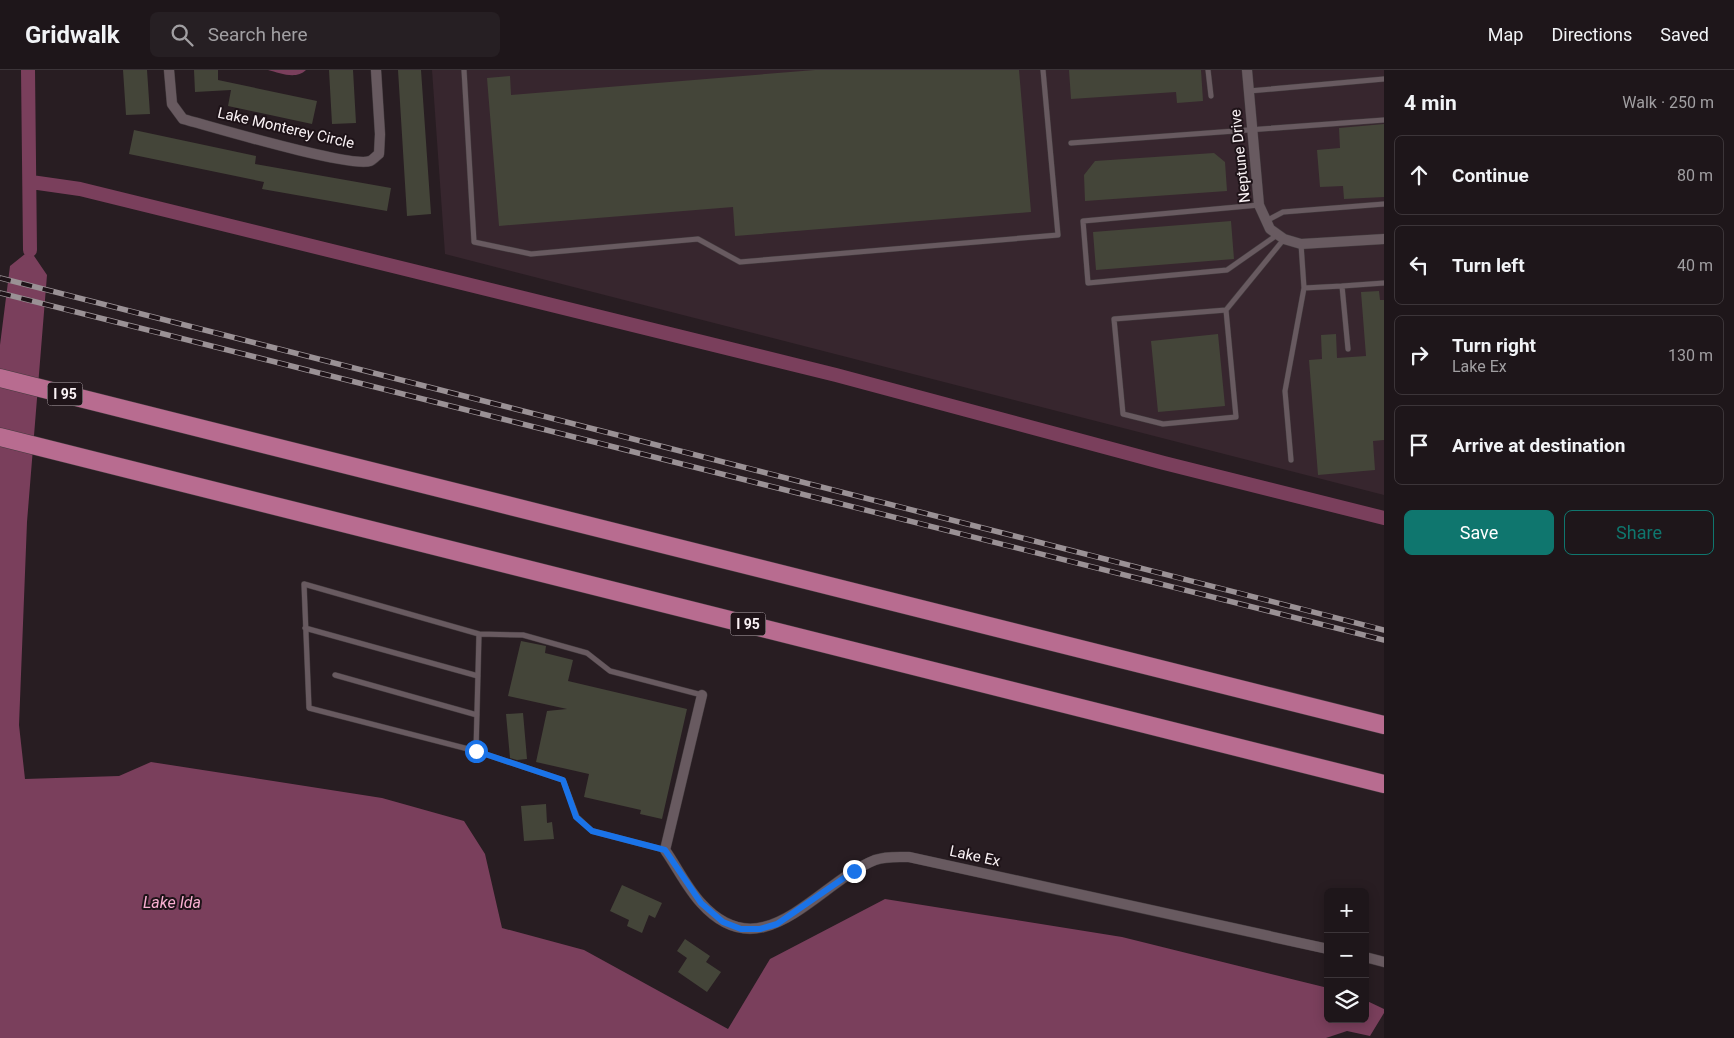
<!DOCTYPE html>
<html lang="en">
<head>
<meta charset="utf-8">
<style>
	:root { --surface:#1e161a; --page:#261f23; --text:#f1f3f6; --muted:#a19fa2; --line:#3c3539; --accent:#0f766e }
	body { margin:0; font-family:Roboto,sans-serif; background:var(--page); color:var(--text) }
	.controls { position:absolute; right:15px; bottom:15px; display:grid; overflow:hidden; border-radius:8px; box-shadow:0 2px 12px #0003 }
	.controls button { width:45px; height:45px; display:grid; place-items:center; padding:0; border:0; border-bottom:1px solid var(--line); background:var(--surface); color:var(--text); font:25px sans-serif }
	.stop { position:absolute; width:15px; height:15px; margin:-11px; border:4px solid #1a73e8; border-radius:50%; background:#fff }
	.stop.end { background:#1a73e8; border-color:#fff; box-shadow:0 1px 5px #0008 }
	.list { margin:0; padding:0; list-style:none }
	h2 { display:flex; justify-content:space-between; align-items:center; height:65px; margin:0; padding:0 20px; font-size:21px }
	h2 small { font-size:16px; font-weight:400; color:var(--muted) }
	.list li { display:grid; grid-template-columns:32px 1fr auto; gap:15px; align-items:center; box-sizing:border-box; height:80px; margin:0 10px 10px; padding:0 10px; border:1px solid var(--line); border-radius:8px }
	.list b { display:block; font-size:19px; white-space:nowrap }
	.list p { margin:0; font-size:16px; white-space:nowrap; color:var(--muted) }
	.list em { font-size:16px; font-style:normal; color:var(--muted) }
	.actions { display:flex; gap:10px; padding:15px 20px }
	.actions a { flex:1; padding:11px 0; border:1px solid var(--accent); border-radius:8px; text-align:center; font-size:18px; color:var(--accent) }
	.actions .main { background:var(--accent); color:#fff }
	.icon { flex:none; width:28px; height:28px; fill:none; stroke:currentColor; stroke-width:2; stroke-linecap:round; stroke-linejoin:round }
	.map { position:relative; flex:none; width:1384px; height:968px; overflow:hidden }
	header { display:flex; align-items:center; gap:30px; box-sizing:border-box; height:70px; padding:0 25px; background:var(--surface); border-bottom:1px solid var(--line) }
	header strong { font-size:24px }
	nav { display:flex; gap:28px; margin-inline-start:auto; font-size:18px }
	.search { width:350px; height:45px; background:var(--page); display:flex; align-items:center; gap:12px; box-sizing:border-box; padding:0 18px; border-radius:8px; color:var(--muted); font-size:19px }
	main { display:flex }
	aside { flex:1; background:var(--surface) }
	.map>svg:first-child { display:block }
</style>
</head>
<body>
<header>
<strong>Gridwalk</strong>
<div class="search"><svg class="icon" aria-label="search" viewBox="0 0 24 24"><circle cx="10" cy="10" r="6"/><path d="M15 15l6 6"/></svg>Search here</div>
<nav><a>Map</a><a>Directions</a><a>Saved</a></nav>
</header>
<main>
<div class="map">
<svg width="1384" height="968" viewBox="0 0 1384 968">
	<rect width="100%" height="100%" fill="#281d22"/>
	<path fill="#37262e" d="M432,0H1384V425L445,184Z"/>
	<path fill="#7a3f5c" d="M268,0H306C296,10 280,3 268,0Z
		M30,180L47,205L27,452L19,655L25,709L119,706L151,692L382,728L464,751L485,784L502,858L584,880L728,959L770,889L885,829L1122,867L1328,918V949H1365V930L1384,939V943L1370,966L1347,961L1326,968H0V275L10,196Z"/>
	<g fill="none" stroke-linecap="round" stroke-linejoin="round">
		<path stroke="#7a3f5c" stroke-width="14" d="M28,0L30,180
			M31,112L80,119L836,305L1164,393L1384,448"/>
	</g>
	<path fill="#444539" d="M123,0H147L150,44L126,45Z
		M194,0H218V10L317,31L312,54L228,36L231,20L195,22Z
		M329,0H353L356,53L332,54Z
		M398,0H421L431,144L407,146Z
		M815,0H1019L1031,142L735,166L733,137L499,156L487,8L510,6L511,25Z
		M1069,0H1201L1203,31L1177,33L1176,22L1071,29Z
		M1384,54V127L1344,129L1343,116L1320,117L1317,80L1340,78L1339,58Z
		M134,60L256,86L255,94L391,118L387,141L262,119L264,112L129,84Z
		M1214,83L1225,92L1227,121L1085,131L1084,105L1095,91Z
		M1231,151L1234,189L1096,200L1093,162Z
		M1379,221L1380,230H1384V370L1373,371L1375,400L1318,405L1309,290L1322,289L1321,265L1336,264L1337,288L1366,286L1361,222Z
		M1218,264L1225,336L1158,342L1151,271Z
		M521,571L546,576L545,583L573,590L568,611L687,639L662,749L640,744L641,740L584,727L589,704L536,692L547,641L567,639L508,626Z
		M523,643L527,689L517,690L510,688L506,644Z
		M546,734L547,753L552,752L554,769L524,771L521,736Z
		M622,815L662,833L655,848L649,845L642,863L627,856L629,850L610,841Z
		M685,869L710,886L706,892L721,902L707,922L678,902L687,888L677,881Z"/>
	<g fill="none" stroke-linecap="round" stroke-linejoin="round">
		<g stroke="#433b3e" stroke-width="6">
			<path id="service" d="M464,0L474,172L531,184L698,169L740,192L1058,165L1043,0
				M1208,0L1211,26
				M1249,21L1384,9
				M1071,73L1384,50
				M1259,135L1083,151L1088,213L1227,200L1277,165
				M1266,151L1283,142L1384,134
				M1301,174L1304,218L1342,216
				M1226,240L1114,249L1123,344L1163,354L1236,347L1226,240L1284,169
				M1348,279L1342,216L1384,213
				M1291,390L1285,321L1304,218
				M305,558L478,606
				M479,564L523,565L587,583L610,601L702,625
				M335,605L477,645
				M476,681L309,638L304,514L479,564L476,681L563,710L577,747L592,761L665,780"/>
		</g>
		<g stroke="#433b3e" stroke-width="11">
			<path id="minor" d="M169,0L172,34L183,49C213,57 350,98 370,91C373,90 377,85 379,84L380,64L376,0
				M1247,0L1259,135L1270,159L1284,169L1301,174L1384,169
				M702,625L665,780C677,797 687,818 701,833C763,902 817,813 875,790C886,786 897,787 909,787L1328,879
				M1365,887L1384,892"/>
		</g>
		<g stroke="#433b3e" stroke-width="19">
			<path id="motorway" d="M0,308L1384,655
				M0,367L1384,714"/>
		</g>
		<use href="#service" stroke="#685a60" stroke-width="5"/>
		<use href="#minor" stroke="#685a60" stroke-width="10"/>
		<use href="#motorway" stroke="#b86c90" stroke-width="18"/>
		<g stroke="#9a9195" stroke-width="5.5">
			<path id="rail" d="M0,208L1384,560
				M0,223L1384,570"/>
		</g>
		<use href="#rail" stroke="#1e1318" stroke-width="4" stroke-dasharray="11" stroke-linecap="butt"/>
	</g>
	<g fill="none" stroke-linecap="round" stroke-linejoin="round">
		<path stroke="#1a73e8" stroke-width="6" d="M476,681L563,710L576,747L592,761L665,780L701,833L723,852L741,859H760L777,854L854,801"/>
	</g>
	<g text-anchor="middle" stroke-width="4" stroke-linejoin="round" paint-order="stroke">
		<g fill="#1e1318" stroke="#b8afb3" stroke-width="1">
			<rect x="47.5" y="312.5" width="35" height="23" rx="4"/>
			<rect x="730.5" y="542.5" width="35" height="23" rx="4"/>
		</g>
		<g font-size="14" font-weight="bold" fill="#faf2f5">
			<text x="65" y="329">I 95</text>
			<text x="748" y="559">I 95</text>
		</g>
		<g font-size="15" fill="#faf2f5" stroke="#1e1318">
			<text transform="translate(286 58) rotate(13)" y="5">Lake Monterey Circle</text>
			<text transform="translate(1240 86) rotate(-96)" y="5">Neptune Drive</text>
			<text transform="translate(975 786) rotate(12)" y="5">Lake Ex</text>
		</g>
		<g font-size="16" font-style="italic" fill="#fab0d2" stroke="#1e1318">
			<text x="172" y="838">Lake Ida</text>
		</g>
	</g>
</svg>
<div class="controls">
<button>+</button>
<button>−</button>
<button><svg class="icon" aria-label="layers" viewBox="0 0 24 24"><path d="M12 4l9 5-9 5-9-5zM3 14l9 5 9-5"/></svg></button>
</div>
<div class="stop" style="left:476px;top:681px"></div>
<div class="stop end" style="left:854px;top:801px"></div>
</div>
<aside>
<h2>4 min<small>Walk · 250 m</small></h2>
<ul class="list">
<li><svg class="icon" aria-label="ahead" viewBox="0 0 24 24"><path d="M12 20V5M6 11l6-6 6 6"/></svg><div><b>Continue</b></div><em>80 m</em></li>
<li><svg class="icon" aria-label="left" viewBox="0 0 24 24"><path d="M17 20v-9H6M10 6l-5 5 5 5"/></svg><div><b>Turn left</b></div><em>40 m</em></li>
<li><svg class="icon" aria-label="right" viewBox="0 0 24 24"><path d="M7 20v-9h11M14 6l5 5-5 5"/></svg><div><b>Turn right</b><p>Lake Ex</p></div><em>130 m</em></li>
<li><svg class="icon" aria-label="arrive" viewBox="0 0 24 24"><path d="M6 21V4h12l-3 4 3 4H6"/></svg><div><b>Arrive at destination</b></div></li>
</ul>
<div class="actions"><a class="main">Save</a><a>Share</a></div>
</aside>
</main>
</body>
</html>
